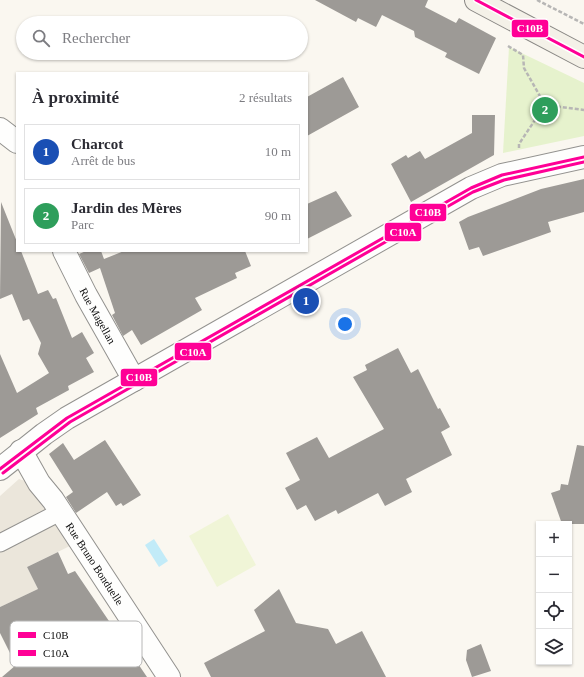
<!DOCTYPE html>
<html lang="fr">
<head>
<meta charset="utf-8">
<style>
	:root { --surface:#fff; --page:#f2f2f3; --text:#2b2b33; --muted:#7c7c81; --line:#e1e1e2; --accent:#7c3aed }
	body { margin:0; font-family:Georgia,serif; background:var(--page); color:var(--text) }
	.controls { position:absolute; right:12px; bottom:12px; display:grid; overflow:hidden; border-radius:0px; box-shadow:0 1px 3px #0004 }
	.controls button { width:36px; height:36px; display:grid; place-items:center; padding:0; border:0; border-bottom:1px solid var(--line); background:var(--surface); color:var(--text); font:20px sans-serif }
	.you { position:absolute; left:345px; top:324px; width:14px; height:14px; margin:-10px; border:3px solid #fff; border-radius:50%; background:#1a73e8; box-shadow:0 0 0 6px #1a73e833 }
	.badge { display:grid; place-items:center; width:26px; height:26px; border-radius:50%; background:var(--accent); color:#fff; font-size:13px; font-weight:700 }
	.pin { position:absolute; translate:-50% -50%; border:2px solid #fff; box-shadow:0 1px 4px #0006 }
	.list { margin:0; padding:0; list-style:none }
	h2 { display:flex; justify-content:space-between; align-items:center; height:52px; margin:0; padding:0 16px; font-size:17px }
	h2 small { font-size:13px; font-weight:400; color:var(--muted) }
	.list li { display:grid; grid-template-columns:26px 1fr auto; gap:12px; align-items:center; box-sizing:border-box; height:56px; margin:0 8px 8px; padding:0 8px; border:1px solid var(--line); border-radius:0px }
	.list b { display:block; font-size:15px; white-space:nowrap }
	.list p { margin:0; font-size:13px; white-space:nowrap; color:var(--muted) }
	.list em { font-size:13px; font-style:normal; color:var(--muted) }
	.icon { flex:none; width:22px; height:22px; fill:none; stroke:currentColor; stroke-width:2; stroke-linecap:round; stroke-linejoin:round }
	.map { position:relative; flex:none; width:584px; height:677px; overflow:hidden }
	.search { position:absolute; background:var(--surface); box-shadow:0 1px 3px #0004; left:16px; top:16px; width:292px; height:44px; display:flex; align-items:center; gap:10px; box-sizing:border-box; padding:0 14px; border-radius:22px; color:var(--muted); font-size:15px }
	.panel { position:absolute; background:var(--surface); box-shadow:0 1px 3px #0004; left:16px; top:72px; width:292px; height:180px; border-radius:0px }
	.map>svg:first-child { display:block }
</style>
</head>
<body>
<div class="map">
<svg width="584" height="677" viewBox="0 0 584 677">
	<rect width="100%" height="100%" fill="#faf7f0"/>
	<path fill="#e6f2cd" d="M509,47L584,83V136L503,153Z"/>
	<path fill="#f0f5d7" d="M228,514L256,565L217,587L189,536Z"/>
	<path fill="#ebe6db" d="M19,479L28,482L74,544L27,567L38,589L0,607V496Z"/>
	<path fill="#c2ebf8" d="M154,539L168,561L159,567L145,545Z"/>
	<path fill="#9d9a96" d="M315,0H428L425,7L456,23L459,18L496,38L479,74L445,57L447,53L415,37L414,31L382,15L376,27L358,18L356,22Z
		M343,77L359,107L307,136V97Z
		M472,115H495L494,155L411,202L391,164L406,155L408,158L420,151L425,159L472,133Z
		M584,179V212L548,222L551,232L483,256L479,247L469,250L459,222L468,217L541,189Z
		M336,191L352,216L307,239V204Z
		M1,202L17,242V251H21L38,294L48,290L53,299L56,298L72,338L82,332L94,353L86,358L94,372L68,386L69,390L36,408L38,414L0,438V354L17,393L49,373L38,354L41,343L29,319L23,321L12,294L0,299Z
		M86,251H101L104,259L124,251H245L251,266L235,273L237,278L195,298L202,310L141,345L132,330L123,336L112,315L115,313L100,268L89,273L79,254Z
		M398,348L411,373L418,369L438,409L440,408L450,427L441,432L452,455L406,479L412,492L385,506L378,493L338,514L336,510L315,521L306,505L297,510L285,488L300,480L286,453L317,437L329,458L384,429L353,377L367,370L365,365Z
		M105,440L141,495L123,506L121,503L116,506L107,492L76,513L66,497L73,492L49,454L63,443L74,460Z
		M577,445L584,446V524H562L551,493L560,490L561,484L568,485Z
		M58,552L68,574L75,571L147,677H2L16,665L0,633V607L38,589L27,567Z
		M279,589L296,623L328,629L336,644L362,631L386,677H211L204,663L265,631L254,610Z
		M481,644L491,671L472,677L466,660L467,650Z"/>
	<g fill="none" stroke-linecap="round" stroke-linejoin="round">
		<g stroke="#93928f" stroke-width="19">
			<path id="pedestrian" d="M0,543L60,512"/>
		</g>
		<g stroke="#93928f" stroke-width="24">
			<g id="minor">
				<path d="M0,129L17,142"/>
				<path id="s1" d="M64,251L86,295L134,380"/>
				<path id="s2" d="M21,451L39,483L53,500L169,677"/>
			</g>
		</g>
		<g stroke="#93928f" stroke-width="24">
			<path id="tertiary" d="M0,469L44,434L67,418L471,188L502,175L584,157"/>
		</g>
		<g stroke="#8a8885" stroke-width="24">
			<path id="secondary" d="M476,0L584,57"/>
		</g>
		<path stroke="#b7b6b5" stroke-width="2.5" stroke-dasharray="4 2" stroke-linecap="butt" d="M537,0L584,24
			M508,46L523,55L524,68L545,105L519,144V149
			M545,105L584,110"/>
		<use href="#pedestrian" stroke="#fefefd" stroke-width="17"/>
		<use href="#minor" stroke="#fefefd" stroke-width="22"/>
		<use href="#tertiary" stroke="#fefefd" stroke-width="22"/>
		<use href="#secondary" stroke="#f4f1e8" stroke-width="22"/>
		<g stroke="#fff" stroke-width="6">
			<path id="bus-1" d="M476,0L584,57
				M0,469L67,418L471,188L502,175L584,157"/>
		</g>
		<g stroke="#fff" stroke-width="6">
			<path id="bus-2" d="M3,473L70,422L473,192L504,180L584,162"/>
		</g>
		<use href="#bus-1" stroke="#ff0096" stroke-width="3"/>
		<use href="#bus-2" stroke="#ff0096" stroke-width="3"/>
	</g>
	<g text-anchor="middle" stroke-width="4" stroke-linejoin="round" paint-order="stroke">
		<g font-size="11" fill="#0c0c0c" stroke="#fff">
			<text dy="4" stroke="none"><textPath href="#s1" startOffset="73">Rue Magellan</textPath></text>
			<text dy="4" stroke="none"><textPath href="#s2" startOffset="135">Rue Bruno Bonduelle</textPath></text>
		</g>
	</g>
	<rect x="10" y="621" width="132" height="46" rx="6" fill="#fff" stroke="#b6b6b6" stroke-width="1"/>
	<rect x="18" y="632" width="18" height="6" fill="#ff0096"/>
	<rect x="18" y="650" width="18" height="6" fill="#ff0096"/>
	<g font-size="11" fill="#0c0c0c">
		<text x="43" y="639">C10B</text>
		<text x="43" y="657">C10A</text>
	</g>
	<g stroke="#fff" stroke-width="1.5">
		<rect x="511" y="19" width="38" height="19" rx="4" fill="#ff0096"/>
		<rect x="409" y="203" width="38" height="19" rx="4" fill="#ff0096"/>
		<rect x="384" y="222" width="38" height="20" rx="4" fill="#ff0096"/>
		<rect x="174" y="342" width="38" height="19" rx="4" fill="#ff0096"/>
		<rect x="120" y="368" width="38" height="19" rx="4" fill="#ff0096"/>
	</g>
	<g font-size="11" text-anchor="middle" font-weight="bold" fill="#fff">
		<text x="530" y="32">C10B</text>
		<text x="428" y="216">C10B</text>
		<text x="403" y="236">C10A</text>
		<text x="193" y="356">C10A</text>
		<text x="139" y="381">C10B</text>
	</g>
</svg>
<div class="controls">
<button>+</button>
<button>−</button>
<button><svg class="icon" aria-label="locate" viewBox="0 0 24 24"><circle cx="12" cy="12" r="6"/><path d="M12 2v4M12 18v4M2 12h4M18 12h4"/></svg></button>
<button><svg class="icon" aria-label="layers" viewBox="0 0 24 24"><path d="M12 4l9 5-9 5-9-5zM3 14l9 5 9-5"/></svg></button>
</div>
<div class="you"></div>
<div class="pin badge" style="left:306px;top:301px;background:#1a4fb4">1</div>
<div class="pin badge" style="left:545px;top:110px;background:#2e9e5b">2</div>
<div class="search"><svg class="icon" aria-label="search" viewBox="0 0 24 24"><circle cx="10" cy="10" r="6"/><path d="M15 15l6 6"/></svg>Rechercher</div>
<section class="panel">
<h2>À proximité<small>2 résultats</small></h2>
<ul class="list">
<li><span class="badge" style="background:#1a4fb4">1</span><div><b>Charcot</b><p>Arrêt de bus</p></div><em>10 m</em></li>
<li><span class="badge" style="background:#2e9e5b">2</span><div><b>Jardin des Mères</b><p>Parc</p></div><em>90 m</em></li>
</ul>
</section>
</div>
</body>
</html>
